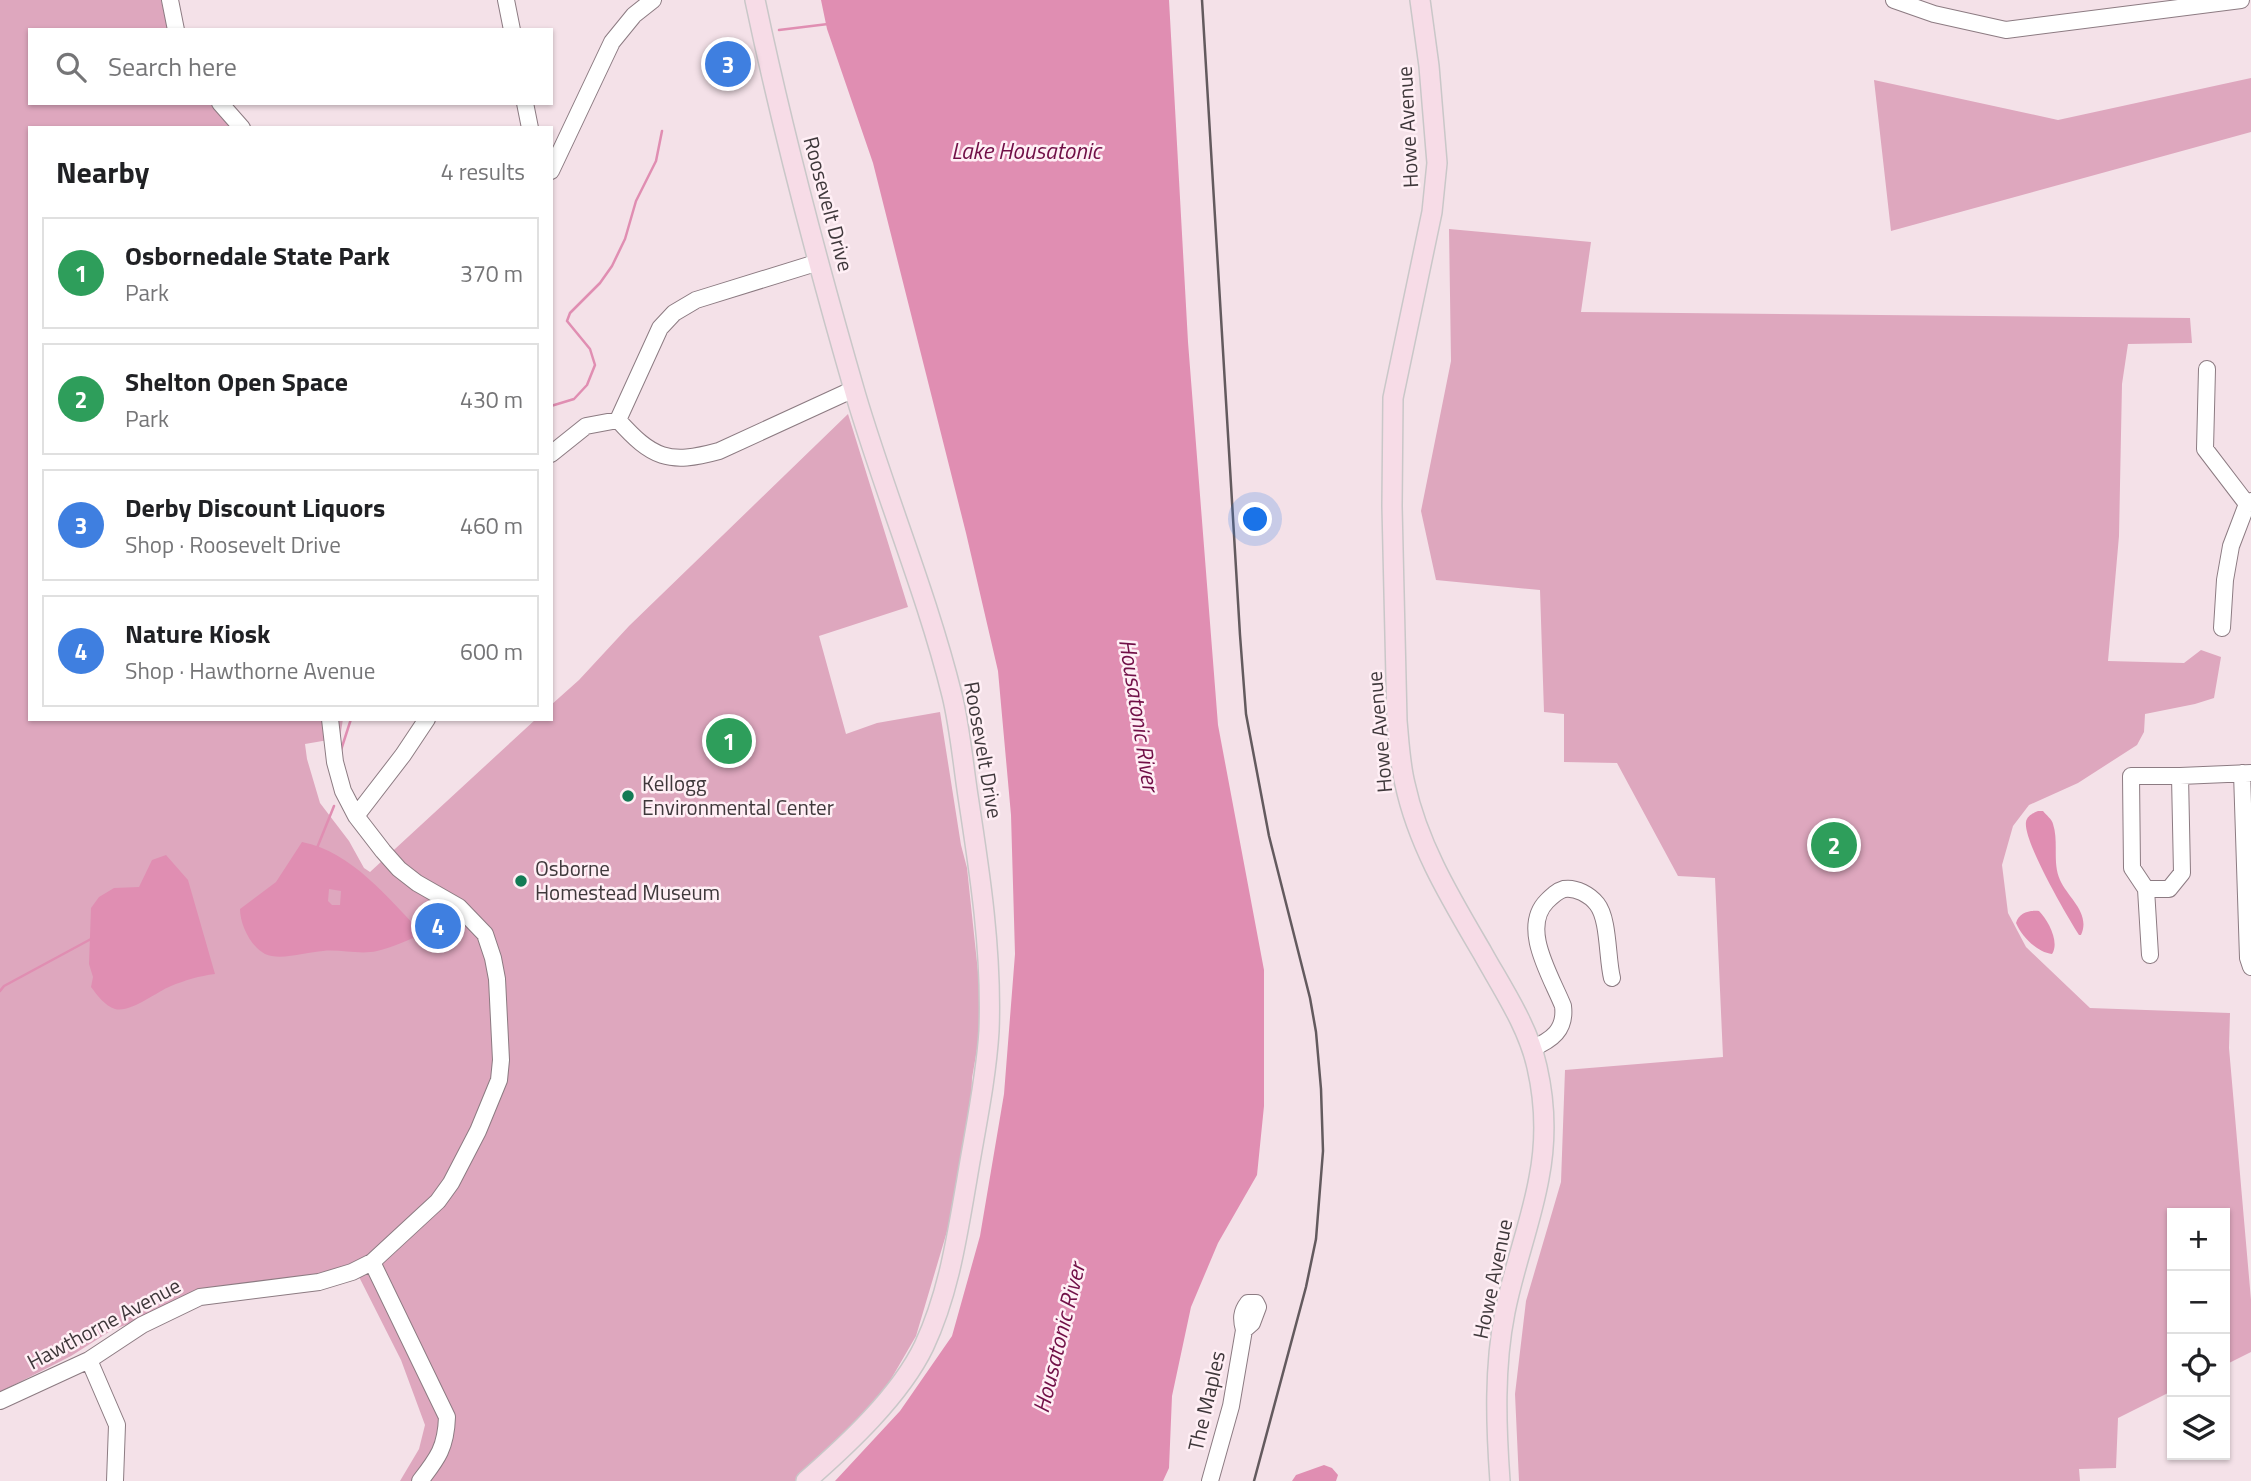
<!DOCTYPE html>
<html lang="en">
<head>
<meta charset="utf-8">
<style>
	:root { --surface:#fff; --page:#f2f2f2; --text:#202124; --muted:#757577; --line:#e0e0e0; --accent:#137b55 }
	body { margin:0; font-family:"Titillium Web",sans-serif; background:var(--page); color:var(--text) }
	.controls { position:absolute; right:21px; bottom:21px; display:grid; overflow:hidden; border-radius:0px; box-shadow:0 2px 5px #0004 }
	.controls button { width:63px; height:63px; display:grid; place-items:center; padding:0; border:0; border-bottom:2px solid var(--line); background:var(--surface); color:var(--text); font:35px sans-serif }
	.you { position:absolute; left:1256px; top:520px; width:24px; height:24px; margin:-18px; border:5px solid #fff; border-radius:50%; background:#1a73e8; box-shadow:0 0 0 10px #1a73e833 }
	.badge { display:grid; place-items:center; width:46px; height:46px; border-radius:50%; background:var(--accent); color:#fff; font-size:23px; font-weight:700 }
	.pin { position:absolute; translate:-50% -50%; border:4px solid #fff; box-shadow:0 2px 7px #0006 }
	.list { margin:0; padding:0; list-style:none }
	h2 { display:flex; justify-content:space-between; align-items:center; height:91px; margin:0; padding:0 28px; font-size:30px }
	h2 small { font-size:23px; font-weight:400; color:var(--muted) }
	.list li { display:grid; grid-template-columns:46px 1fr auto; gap:21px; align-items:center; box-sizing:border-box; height:112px; margin:0 14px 14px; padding:0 14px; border:2px solid var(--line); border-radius:0px }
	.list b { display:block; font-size:26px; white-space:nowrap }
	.list p { margin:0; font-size:23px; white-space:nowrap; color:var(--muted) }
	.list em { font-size:23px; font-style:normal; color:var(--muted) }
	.icon { flex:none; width:38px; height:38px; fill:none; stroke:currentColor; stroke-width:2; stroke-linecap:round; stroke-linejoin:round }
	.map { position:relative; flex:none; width:2251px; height:1481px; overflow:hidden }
	.search { position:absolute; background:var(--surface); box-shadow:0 2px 5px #0004; left:28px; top:28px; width:525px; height:77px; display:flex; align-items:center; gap:18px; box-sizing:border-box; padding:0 24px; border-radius:0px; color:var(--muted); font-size:26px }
	.panel { position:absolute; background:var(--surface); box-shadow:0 2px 5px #0004; left:28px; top:126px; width:525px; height:595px; border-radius:0px }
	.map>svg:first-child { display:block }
</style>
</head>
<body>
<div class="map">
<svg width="2251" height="1481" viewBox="0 0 2251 1481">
	<rect width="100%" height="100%" fill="#f4e1e8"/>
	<path fill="#dea7be" d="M0,0H161L168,30H30V103H213L233,128H30V719H343L340,738L305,744L307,759L320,803L349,841L364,868L370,872L536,719H551V705L579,680L629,626L848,414L908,607L819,636L846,734L877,723L940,712L961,845L967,868L980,991V1032L972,1078L971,1107L955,1211L948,1228L916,1336L876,1405L799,1481H400L419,1449L425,1425L401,1360L352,1263L327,1272L185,1303L112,1330L71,1356L0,1392Z
		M2251,78V132L1891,231L1874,80L2058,120Z
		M1449,229L1591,242L1581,312L2190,318L2192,343L2128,344L2122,384L2119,536L2108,661L2184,663L2201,650L2221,657L2214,698L2195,704L2145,714L2144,732L2137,745L2078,783L2029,805L2013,826L2002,865L2008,913L2026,947L2090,1008L2230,1013L2229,1048L2251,1300V1352L2225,1365V1213H2172V1391L2118,1418L2116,1468L2079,1469L2080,1481H1519L1515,1394L1526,1301L1561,1182L1565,1070L1723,1057L1715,878L1678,876L1617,763L1564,762V714L1544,712L1540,590L1436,580L1421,511L1451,361Z"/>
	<path fill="#e08eb2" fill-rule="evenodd" d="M821,0H1169L1188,342L1218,725L1264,970V1106L1257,1175L1218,1243L1191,1307L1172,1396L1169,1468L1163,1481H835L900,1411L952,1336L980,1236L1004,1094L1015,954L1011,815L998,671L966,533L873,163L827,29Z
		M2038,811H2043C2046,815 2052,819 2053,824C2059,842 2052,862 2060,880C2068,898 2091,913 2081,935H2079C2067,916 2023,841 2026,822C2027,816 2033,813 2038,811Z
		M302,842C352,852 388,898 422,933C408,941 392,947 377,951C360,955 340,949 323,951C307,952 280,961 265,954C250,946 240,924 240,909L276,882ZM329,889L341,891L340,905H332L328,901Z
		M166,855L188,880L215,974C199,976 186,980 171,986C156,992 131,1013 115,1009C105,1006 97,995 91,987L93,977L89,964L91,908L99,897L114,888L139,887L152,860Z
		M2039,911C2048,920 2060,942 2052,954C2037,952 2022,937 2016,923C2019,913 2029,910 2039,911Z
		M1324,1465L1332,1468L1338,1475L1336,1481H1292L1296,1475Z"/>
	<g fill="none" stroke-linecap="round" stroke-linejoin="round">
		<path stroke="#e08eb2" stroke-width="2.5" d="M779,30L828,24
			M551,406L574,399L587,385L595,365L590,349L567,321L570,313L600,283L612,266L625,239L636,201L656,161L662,131
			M341,750L351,719
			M317,848L334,806
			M0,991L4,986L91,939"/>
		<g stroke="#8c7b82" stroke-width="18">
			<path id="minor" d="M170,0L176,30
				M506,0L512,30
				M1894,0L1934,14L2006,30L2241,0
				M220,103L242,128
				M525,103L530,128
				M551,171L612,42L634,15L653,0
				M2207,369L2205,449L2247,504
				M618,420C652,458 668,465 719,451L854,389
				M551,454L586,426L618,420L660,328L674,313L696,300L819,262
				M2222,628L2225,580L2231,546L2247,504L2251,501
				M2242,773L2248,958L2251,967
				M2131,776H2180L2182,873L2169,889H2146L2132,868Z
				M2180,776L2251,773
				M356,816L403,755L427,719
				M2146,889L2150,955
				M1531,1049C1552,1040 1566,1030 1563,1006C1551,976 1520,928 1547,901C1552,896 1557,891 1564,889C1576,887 1590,895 1597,904C1609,919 1607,958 1612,978
				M372,1262L447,1417C446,1447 438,1458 420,1481
				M89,1360L117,1425L115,1481
				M0,1401L89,1360L142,1325L200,1297L319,1282L352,1272L372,1262L438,1201L451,1183L478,1131L499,1080L501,1060L497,979L493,958L485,934L459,907L417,883L399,869L383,851L356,816L343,791L335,762L330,719
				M1210,1481L1231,1406L1244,1330C1241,1319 1241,1312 1248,1303H1256L1258,1307L1252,1323L1244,1330"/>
		</g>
		<g stroke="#c9c7c8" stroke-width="22">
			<path id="major" d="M755,0C783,133 818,265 856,396C886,497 927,594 952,695C960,728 963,763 968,796C980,874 992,952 989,1031C986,1080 975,1130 967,1179C957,1236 949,1293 924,1346C900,1396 847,1445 806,1481
				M1420,0L1429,66L1437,163L1432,212L1393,398L1392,506L1397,721C1399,742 1400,764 1405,784C1418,845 1451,899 1482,952C1502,988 1528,1026 1537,1067C1545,1102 1546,1142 1539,1178C1531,1223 1514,1266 1505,1312C1494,1367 1496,1425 1500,1481"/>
		</g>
		<use href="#minor" stroke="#fff" stroke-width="16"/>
		<use href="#major" stroke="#f7dce7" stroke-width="19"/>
		<path stroke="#635a5e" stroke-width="2.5" d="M1202,0L1240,635L1246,714L1269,836L1310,998L1316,1032L1321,1089L1323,1151L1316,1239L1306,1287L1254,1481"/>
	</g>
	<g fill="#137b55" stroke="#ffeff5" stroke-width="2.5">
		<circle cx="628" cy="796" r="7"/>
		<circle cx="521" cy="881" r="7"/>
	</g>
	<g text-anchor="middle" stroke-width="5" stroke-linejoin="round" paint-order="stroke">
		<g font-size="21" fill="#3f383b" stroke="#ffeff5">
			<text transform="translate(1408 127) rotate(-93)" y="7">Howe Avenue</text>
			<text transform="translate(828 204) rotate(75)" y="7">Roosevelt Drive</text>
			<text transform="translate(1380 732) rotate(-95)" y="7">Howe Avenue</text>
			<text transform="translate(983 750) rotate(80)" y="7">Roosevelt Drive</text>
			<text transform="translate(1493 1279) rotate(-78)" y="7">Howe Avenue</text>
			<text transform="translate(104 1324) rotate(-28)" y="7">Hawthorne Avenue</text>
			<text transform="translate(1207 1401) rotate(-77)" y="7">The Maples</text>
		</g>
		<g font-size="21" fill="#3f383b" stroke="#ffeff5" text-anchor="start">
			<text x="642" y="791">Kellogg<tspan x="642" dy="24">Environmental Center</tspan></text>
			<text x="535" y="876">Osborne<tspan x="535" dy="24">Homestead Museum</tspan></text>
		</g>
		<g font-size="23" font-style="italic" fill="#710f47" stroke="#ffeff5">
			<text x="1026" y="159">Lake Housatonic</text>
			<text transform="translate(1139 715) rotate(81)" y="8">Housatonic River</text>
			<text transform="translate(1059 1338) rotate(-76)" y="8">Housatonic River</text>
		</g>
	</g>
</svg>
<div class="controls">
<button>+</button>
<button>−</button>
<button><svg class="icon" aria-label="locate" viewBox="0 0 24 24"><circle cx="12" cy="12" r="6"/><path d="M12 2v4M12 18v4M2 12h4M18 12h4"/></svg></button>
<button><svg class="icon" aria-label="layers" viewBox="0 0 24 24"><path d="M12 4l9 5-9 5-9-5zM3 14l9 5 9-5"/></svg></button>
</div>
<div class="you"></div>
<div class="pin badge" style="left:729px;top:741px;background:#2e9e5b">1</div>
<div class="pin badge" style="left:1834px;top:845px;background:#2e9e5b">2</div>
<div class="pin badge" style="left:728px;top:64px;background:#3f7fe0">3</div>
<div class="pin badge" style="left:438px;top:926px;background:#3f7fe0">4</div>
<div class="search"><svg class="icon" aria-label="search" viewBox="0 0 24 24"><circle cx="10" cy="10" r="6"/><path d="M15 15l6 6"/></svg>Search here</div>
<section class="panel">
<h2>Nearby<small>4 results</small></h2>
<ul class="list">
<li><span class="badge" style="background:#2e9e5b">1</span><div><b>Osbornedale State Park</b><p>Park</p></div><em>370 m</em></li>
<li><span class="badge" style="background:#2e9e5b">2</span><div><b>Shelton Open Space</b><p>Park</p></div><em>430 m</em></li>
<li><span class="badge" style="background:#3f7fe0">3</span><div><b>Derby Discount Liquors</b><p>Shop · Roosevelt Drive</p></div><em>460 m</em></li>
<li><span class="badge" style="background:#3f7fe0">4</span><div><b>Nature Kiosk</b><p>Shop · Hawthorne Avenue</p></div><em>600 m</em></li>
</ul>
</section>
</div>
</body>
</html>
